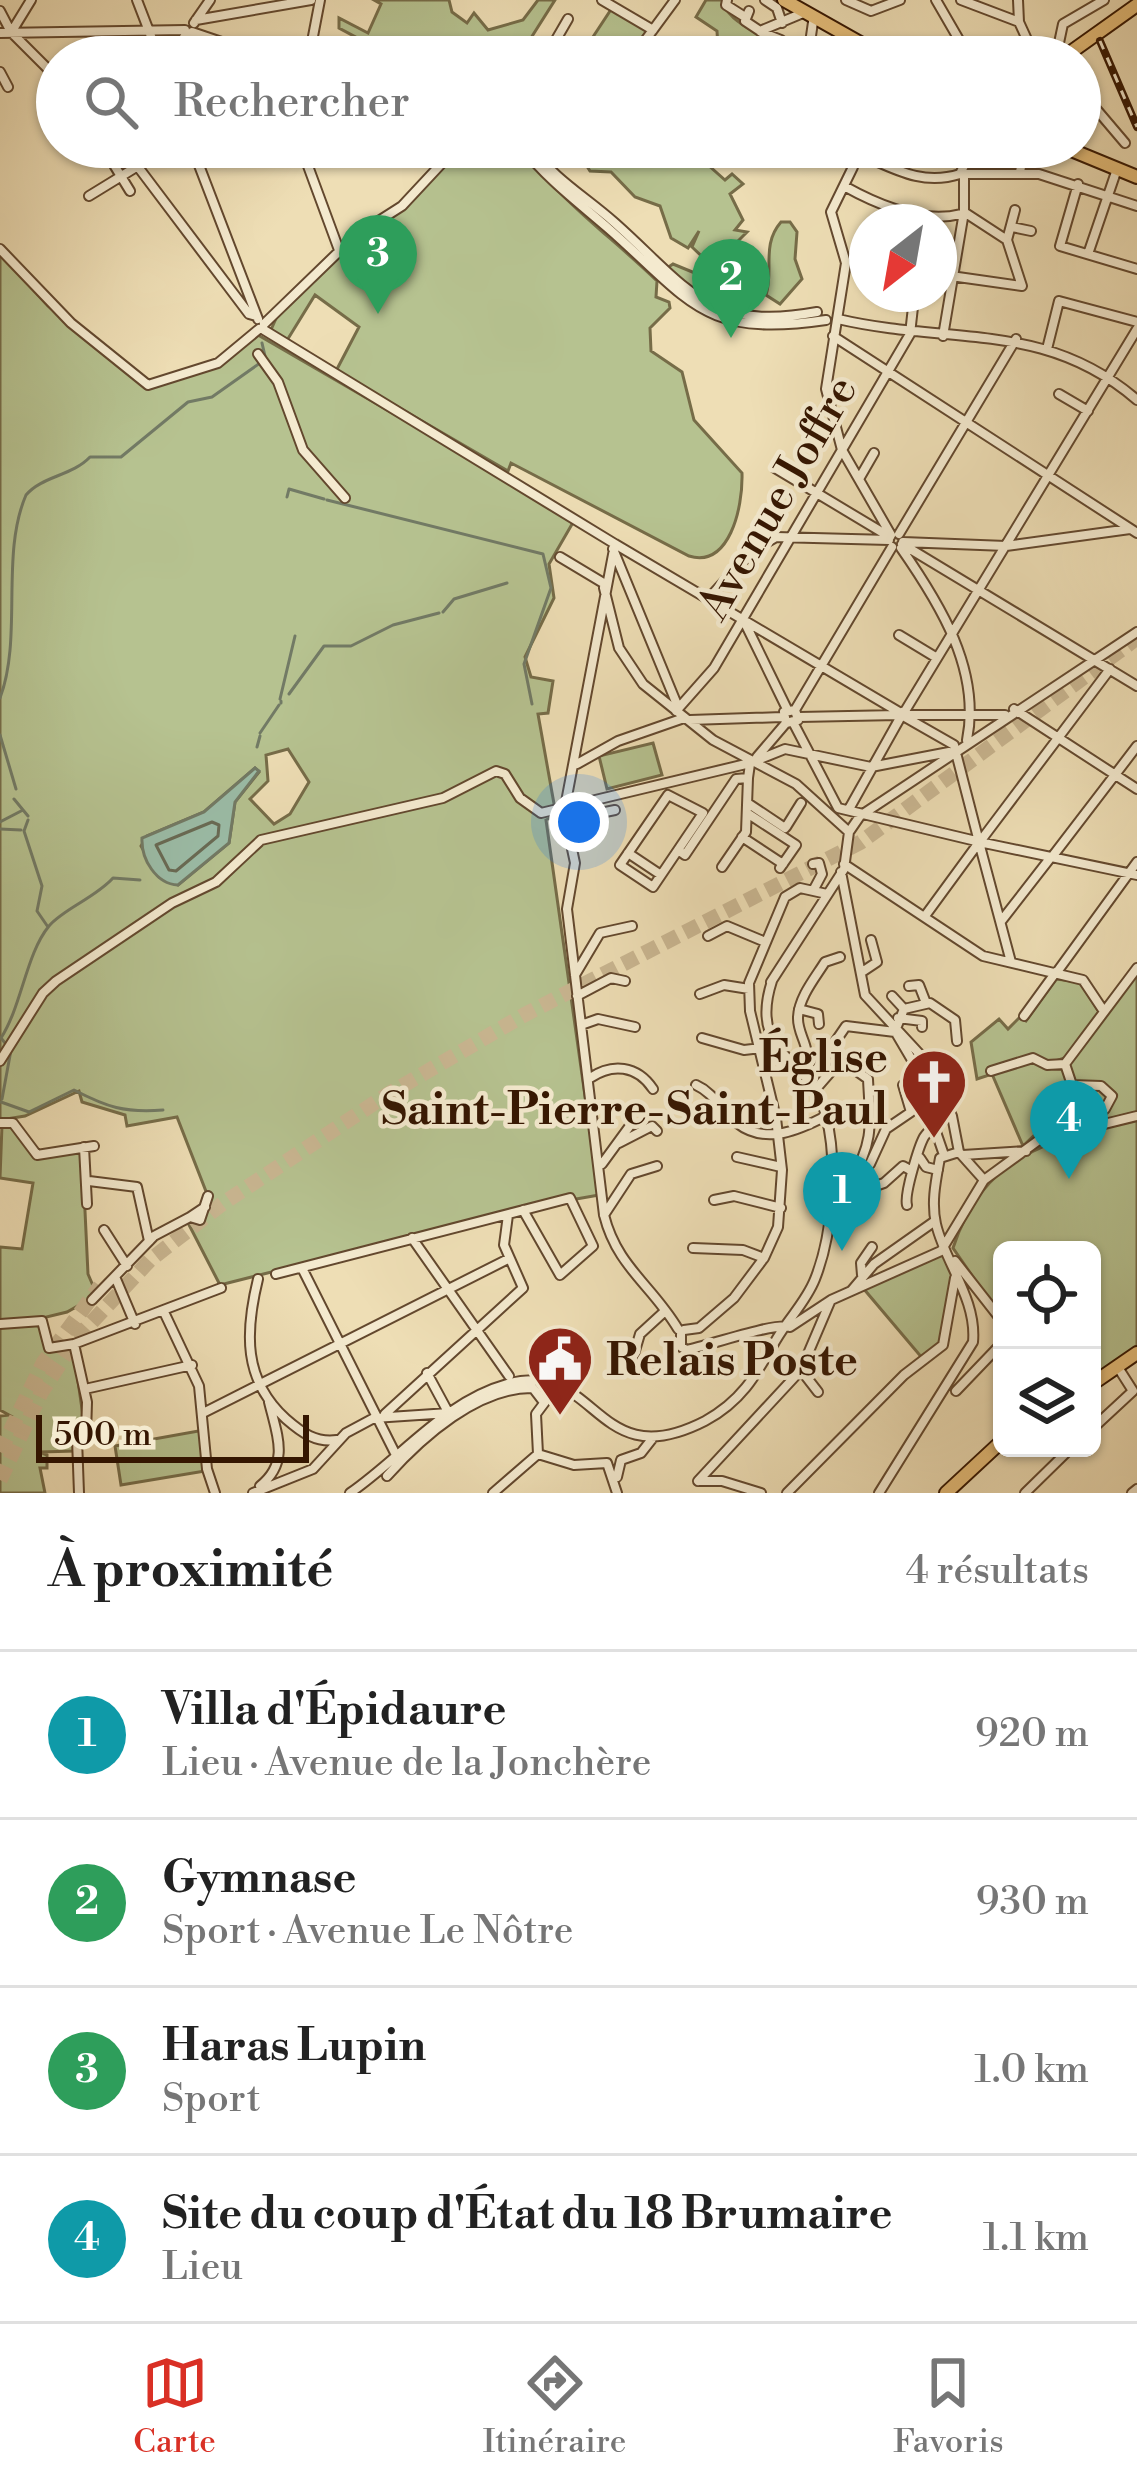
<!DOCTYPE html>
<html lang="fr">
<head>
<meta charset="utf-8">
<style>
	:root { --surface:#fff; --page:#f2f2f2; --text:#222; --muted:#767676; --line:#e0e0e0; --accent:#d93025 }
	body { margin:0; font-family:"Libre Bodoni",serif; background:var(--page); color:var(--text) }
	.controls { position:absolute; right:36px; bottom:36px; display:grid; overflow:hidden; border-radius:18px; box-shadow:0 3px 9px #0004 }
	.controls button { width:108px; height:108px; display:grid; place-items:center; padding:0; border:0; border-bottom:3px solid var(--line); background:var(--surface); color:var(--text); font:60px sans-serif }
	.compass { position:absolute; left:849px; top:204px; width:108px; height:108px; border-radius:50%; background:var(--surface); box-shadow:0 3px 9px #0004; rotate:211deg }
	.scale { position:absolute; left:36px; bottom:30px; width:273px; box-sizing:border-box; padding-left:12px; border:6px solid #351601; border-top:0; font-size:33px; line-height:42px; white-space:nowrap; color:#351601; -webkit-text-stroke:9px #f4eacf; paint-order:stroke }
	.you { position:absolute; left:579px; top:822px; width:42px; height:42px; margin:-30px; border:9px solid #fff; border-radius:50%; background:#1a73e8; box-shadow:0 0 0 18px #1a73e833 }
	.badge { display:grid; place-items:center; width:78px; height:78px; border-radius:50%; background:var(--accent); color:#fff; font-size:39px; font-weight:700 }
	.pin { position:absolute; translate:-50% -99px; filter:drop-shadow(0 3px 6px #0008) }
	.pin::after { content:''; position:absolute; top:63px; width:42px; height:36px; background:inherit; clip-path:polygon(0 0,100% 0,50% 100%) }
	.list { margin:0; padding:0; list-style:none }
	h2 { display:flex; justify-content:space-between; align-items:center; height:156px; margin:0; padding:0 48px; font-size:51px }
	h2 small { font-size:39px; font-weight:400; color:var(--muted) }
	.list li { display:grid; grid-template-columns:78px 1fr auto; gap:36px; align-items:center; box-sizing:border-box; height:168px; padding:0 48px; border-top:3px solid var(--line) }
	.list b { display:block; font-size:45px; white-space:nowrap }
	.list p { margin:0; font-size:39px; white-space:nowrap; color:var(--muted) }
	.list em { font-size:39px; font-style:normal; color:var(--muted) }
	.icon { flex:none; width:66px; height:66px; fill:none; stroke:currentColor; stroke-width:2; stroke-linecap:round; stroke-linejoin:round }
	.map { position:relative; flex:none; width:1137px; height:1493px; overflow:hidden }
	.search { position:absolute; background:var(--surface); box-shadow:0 3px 9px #0004; left:36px; right:36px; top:36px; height:132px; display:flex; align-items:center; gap:30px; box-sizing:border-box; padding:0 42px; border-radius:66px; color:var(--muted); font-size:45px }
	.sheet { height:828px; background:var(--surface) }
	nav { display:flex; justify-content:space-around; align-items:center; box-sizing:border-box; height:168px; border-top:3px solid var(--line); background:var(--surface); font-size:33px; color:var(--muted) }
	nav a { display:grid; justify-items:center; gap:6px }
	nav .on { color:var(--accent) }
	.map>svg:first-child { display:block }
</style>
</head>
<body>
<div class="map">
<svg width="1137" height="1493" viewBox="0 0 1137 1493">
	<rect width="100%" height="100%" fill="#eedeb5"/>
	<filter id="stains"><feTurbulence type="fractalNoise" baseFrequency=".00167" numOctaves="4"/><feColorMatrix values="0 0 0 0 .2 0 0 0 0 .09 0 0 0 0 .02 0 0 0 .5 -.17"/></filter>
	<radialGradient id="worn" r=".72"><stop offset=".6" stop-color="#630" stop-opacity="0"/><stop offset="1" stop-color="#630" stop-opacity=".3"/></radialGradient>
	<path fill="#b6c290" stroke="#766c48" stroke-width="3" fill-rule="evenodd" d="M374,0H449L452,12L467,23L474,13L488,30L523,20L538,0H555L524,49L529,57H472L459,50L455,57H393L339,28V18L368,33L381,4Z
		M706,0H722C728,26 770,33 784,57H793H744L746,49L735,43L718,49L717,31L696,17Z
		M612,8L649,30L630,57H598L585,49Z
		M459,147H471L500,163L510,147H522C558,200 611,236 657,281L656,297L669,302L670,308L650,328L651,351L682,372L694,420L742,473C743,509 729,568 689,556L511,463L508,471L336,371L359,327L315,295L286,342L270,332L278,314L360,234L399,212Z
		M565,147L690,149L725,180L732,174L743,184L730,194L743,220L735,230L747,232L735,244L741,286L712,282L708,289L714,297L709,299L686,288L667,268L673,264L707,278L713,267L692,247L699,231L688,248L671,238L660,206L635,197L611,172L590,171L580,155L561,150Z
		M781,222H790L797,232L795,259L802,279L780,304L766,295C774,270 761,245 781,222Z
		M0,253L48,306L143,383L218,363L258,335L575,519L549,564L554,598L525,657L531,677L553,681L548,713L538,714L556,815L546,820L599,1195L525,1208L220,1285L185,1217L205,1205L207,1194L177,1117L127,1126L125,1115L82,1102L79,1091L25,1116L0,1120ZM288,749L309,782L290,814L274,824L250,799L268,781L266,755ZM255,768L259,772L235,802L229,843L178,885L159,877L141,846L147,836L204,812Z
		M653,743L662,775L607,789L599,756Z
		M1137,971V1112L1097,1122L1092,1113L1075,1124H1046L1023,1146L992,1074L977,1079L971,1042L999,1019L1008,1029L1020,1017L1026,1021L1056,979L1080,982L1099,1012L1067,1057L1050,1063L1065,1066Z
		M1137,1119V1347L1092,1381V1250H1002V1319L953,1248C984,1153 1051,1140 1137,1119Z
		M12,1123L35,1157L82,1148L88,1274L97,1295L67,1312L42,1318L48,1349L73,1346L84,1423L75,1451L40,1452L47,1455V1468H40L45,1493H0V1416L9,1415L0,1410V1247L22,1249L33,1183L0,1178L2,1125Z
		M947,1252L954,1271L941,1345L923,1359L863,1288Z
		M204,1430L205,1471L121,1485L115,1446Z"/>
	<path fill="#9bbda8" stroke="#727a65" stroke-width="3" d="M255,768L259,771L235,802L229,843L178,885C156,884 141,859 142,838L204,812Z"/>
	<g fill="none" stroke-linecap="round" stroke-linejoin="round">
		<path stroke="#686a54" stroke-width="3" d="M212,822L219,825L218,836L176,871L169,870L156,845Z"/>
		<path stroke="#727a65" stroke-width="3" d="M287,497L289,489L324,499
			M327,500L543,554L551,588L524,664L532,704
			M443,612L454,599L507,583
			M289,694L324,646H351L393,625L439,613
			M0,698C23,637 0,555 26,495C42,476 72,476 90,457H121L188,402L212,397L260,363L265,356L262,343
			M280,699L295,636
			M281,701V703
			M260,733L279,705
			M0,735L16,789
			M257,747L260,736
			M14,799L28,816
			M28,820L24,831L42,886L37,911L48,927
			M0,822L23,810
			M0,829L21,830
			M5,1043L1,1038C22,1005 26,954 49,926C63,909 95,898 113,878L140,880
			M2,1099L11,1050
			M1,1102L29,1112L74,1090C107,1107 124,1113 163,1110"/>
		<path stroke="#c9b691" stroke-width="15" stroke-dasharray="15 8" stroke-linecap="butt" d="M0,1452L43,1363L100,1286
			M0,1480L41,1393L76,1339L150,1260L222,1204L385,1096L524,1015L861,842L1137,638"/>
		<g stroke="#63482e" stroke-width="12">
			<path id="minor" d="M137,0L159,57
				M602,0L653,30
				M727,0L726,5L745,17
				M765,0L777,8L782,23
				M846,0L871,11L900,0
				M936,0L969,57
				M961,0L1019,22
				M1018,0L1019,22L1035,57
				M0,11L11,32L57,78
				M749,11L745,21L760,31L803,13
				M196,20L311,0
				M194,23L210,0
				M12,31L31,0
				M192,32L266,57
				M761,32L781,40
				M0,33L185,30
				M190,34L207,57
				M681,44L701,57
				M522,48L547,57
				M170,57L187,33
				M309,57L320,0
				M546,57L568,19
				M633,57L675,0
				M808,57L813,22
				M969,57L979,53L983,57
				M1056,57L1063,24L1104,0
				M0,72L8,87
				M1080,90L1125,143
				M123,147L249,314L256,316
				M192,147L258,319
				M301,147L339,250
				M522,147C548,180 578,202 609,229C692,302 703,338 826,320
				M795,147L851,158L860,154C895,169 922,186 960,174
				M532,148C555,180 586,197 615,223C687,287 707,332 817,312
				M851,158L853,167L831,212L846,263L826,389L842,450L891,535
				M111,160L130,191
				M1020,172L1025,147
				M960,174H1039L1137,206
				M960,174L973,147
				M1078,184L1060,246L1137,269
				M844,186C878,205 922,224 961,214
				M89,196L133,169
				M1012,227L1031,231
				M1007,240L1015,210
				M0,249L71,323L148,385L218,363L259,329
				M1088,254L1116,172
				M951,276L1022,286L1007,240L964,212
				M838,319C948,345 1045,320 1137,400
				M264,324L355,236L402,206L457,147
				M264,330L615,544
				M833,336L1137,533
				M943,336L964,212V177
				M1047,349L1059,301L1137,322
				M258,354L278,382L303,450L345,498
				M1059,394L1088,411
				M775,468L890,537
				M859,479L874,453
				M899,534L1016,339
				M903,542L1006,546L1130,529
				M615,544L899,712
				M902,544L1137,686
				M901,548C940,604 981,670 967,740
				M613,549L678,707
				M560,557L605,584
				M604,588L619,648L643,684L713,740L796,784L849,832
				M709,598L752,551L776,537L889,540
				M743,619L787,709
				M899,635L937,658
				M1014,709L1137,789
				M795,710L784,712L786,723L798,720L795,710L892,547
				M676,711L714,668L910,334L913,307L901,303L902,294
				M905,711L1137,329
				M907,715H1005
				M906,716L905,711L898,713L954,745L978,838
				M799,717L898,715
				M690,720L782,717
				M794,724L838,808L976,841
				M757,757L786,723
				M577,764L618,741L684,718
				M668,795L703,813L653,887L620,865Z
				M749,804L785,828
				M563,807L575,863L567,909L604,1215C617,1267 652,1285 678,1329
				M565,807L615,544
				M849,809L900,718
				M747,813L796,845L780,868
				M566,820L615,810
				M786,827L801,803
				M742,837L783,864
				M982,839L1110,669
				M984,843L1137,875
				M980,846L1011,962
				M678,850L685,855L736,779L748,778L750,764
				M628,853L661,875
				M1052,857L1137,746
				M813,864L819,863L822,874L814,889
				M844,864L983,956L1083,980L1103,1010
				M722,867L746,832L748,778
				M841,872L865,995L927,1062L952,1116L959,1152L984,1180
				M925,916L977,845
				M1002,920L1051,857
				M708,936L727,926L763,941
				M862,972L877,962L871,940
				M1057,972L1137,862
				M575,975L600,933L632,926
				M771,982L844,869L849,832L860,816L1137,632
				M909,986L919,985L926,1003
				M700,994L724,985L749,989
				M577,996L611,978L625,981
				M892,996L904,1009
				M799,1009L818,1014L819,1024
				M1024,1016L1056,972
				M898,1018L922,1021V1027
				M581,1025L598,1019L635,1027
				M895,1031L904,1009L930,1003L955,1020L957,1041
				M896,1033L929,1089V1107L921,1111L913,1092
				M702,1038L744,1050L761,1048
				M0,1061L43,993L56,981L172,903L216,882L261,840L443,798L496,771L505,774L520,798L541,813L750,763L785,749L871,767L949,752
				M805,1065C812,1047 797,1035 798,1017C799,997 815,978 825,962L840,957
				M991,1071L1033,1058L1047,1065L1065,1064
				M590,1078C612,1063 637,1065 653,1089
				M809,1080L846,1026L895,1032
				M696,1085C714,1093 722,1111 737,1123C766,1146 801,1129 826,1116
				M814,1091L841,1060L868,1079C870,1122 875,1140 851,1180L828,1178
				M0,1123H13L37,1155L94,1146
				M935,1129L944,1155
				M1072,1131L1105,1109L1112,1096L1101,1086L1072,1085L1065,1064L1137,968
				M619,1143L652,1126L657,1131
				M84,1147L87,1204
				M963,1155L1026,1151
				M737,1157L781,1167
				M920,1158L926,1167L938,1170
				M602,1164L629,1127
				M855,1177L870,1164L886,1129L911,1112L903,1085
				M89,1181L137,1187L149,1241
				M714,1200L734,1196L781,1208
				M825,1204L884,1183L903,1166L912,1171
				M907,1205C904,1194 919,1146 924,1137C933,1124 943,1122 947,1104
				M604,1215L631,1174L657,1166
				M200,1220L190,1217L205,1207
				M200,1220L208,1196
				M104,1230L127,1266
				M412,1238L509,1376
				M693,1248L743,1250L764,1258
				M955,1261L1002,1321
				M302,1268L397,1457
				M276,1274L570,1198L593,1246L560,1275L523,1210
				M862,1275L861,1263L872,1247
				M116,1279L135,1324
				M258,1279C245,1332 243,1380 286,1419C302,1433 316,1443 337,1440
				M852,1290L874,1264L935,1221
				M92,1300L154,1236L190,1217
				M164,1312L199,1386L207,1469L215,1493
				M0,1324L42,1321L49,1348L74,1344L221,1288
				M684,1330L699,1328L734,1298L764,1258L778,1227L782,1170L776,1118L750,1011L749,983L785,897L800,888L827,894
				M681,1334V1347L687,1350C710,1345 776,1322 790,1327L831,1300L941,1251L984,1180L1039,1140L1137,1116
				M74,1344L87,1402L86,1434L77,1439L79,1493
				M631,1364L640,1334L664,1312
				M801,1370L818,1392
				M427,1373L447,1410
				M557,1386L548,1398L568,1390
				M85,1389L192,1365
				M956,1391L1002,1343
				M205,1412L508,1259
				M385,1414L523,1288L504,1245L508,1215
				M1092,1429L1133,1391L1119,1369
				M538,1454L574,1465L607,1463L617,1493
				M387,1476C422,1437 478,1387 533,1388L543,1401
				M617,1477L621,1460L641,1453L652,1439
				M698,1481L801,1370L830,1302
				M699,1481H722L761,1493
				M260,1486C290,1462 277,1435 269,1402
				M253,1493L313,1469L346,1433L374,1418L449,1413
				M350,1493C401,1458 445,1401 507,1384C599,1358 594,1478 705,1421C742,1401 756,1375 776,1340C788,1319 806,1302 815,1279C833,1234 838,1162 826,1116C812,1056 747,1058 772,981
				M493,1493L538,1454L536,1414L548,1398
				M787,1493L904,1375L943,1345L955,1278
				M879,1493L973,1342C977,1299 945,1263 936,1224C931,1202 936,1180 940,1158L959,1152
				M1025,1493L1071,1448
				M1132,1493L1137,1489"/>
		</g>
		<g stroke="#351601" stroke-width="16">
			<path id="major" d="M784,0L885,57
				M1064,57L1137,5
				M1064,147L1137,177
				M1092,1384L1137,1353
				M946,1493L1002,1441"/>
		</g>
		<use href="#minor" stroke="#f4eacf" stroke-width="8"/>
		<use href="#major" stroke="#e7bf7a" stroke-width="12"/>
		<g stroke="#351601" stroke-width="8">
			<path id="rail" d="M1100,41L1137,127"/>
		</g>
		<use href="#rail" stroke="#f4eacf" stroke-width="3" stroke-dasharray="9" stroke-linecap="butt"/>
	</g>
	<defs>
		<g id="church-pin" transform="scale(3.45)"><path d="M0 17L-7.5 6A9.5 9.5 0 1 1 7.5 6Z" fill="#8f2418" stroke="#f4eacf"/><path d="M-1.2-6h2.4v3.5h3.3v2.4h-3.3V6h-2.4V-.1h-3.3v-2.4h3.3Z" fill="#fff"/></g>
		<g id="civic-pin" transform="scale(3.45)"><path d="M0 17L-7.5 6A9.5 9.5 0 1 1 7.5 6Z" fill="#8f2418" stroke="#f4eacf"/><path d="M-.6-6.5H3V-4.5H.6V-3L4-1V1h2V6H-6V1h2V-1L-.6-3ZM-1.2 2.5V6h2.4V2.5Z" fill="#fff"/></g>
	</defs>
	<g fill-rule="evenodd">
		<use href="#church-pin" x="934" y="1082"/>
		<use href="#civic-pin" x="560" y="1359"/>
	</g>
	<g text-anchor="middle" stroke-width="9" stroke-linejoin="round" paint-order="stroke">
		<g font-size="45" fill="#351601" stroke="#f4eacf">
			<text transform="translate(776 497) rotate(-60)" y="16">Avenue Joffre</text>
		</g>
		<g font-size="45" font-weight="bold" fill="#351601" stroke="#f4eacf" text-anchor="end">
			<text x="888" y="1072">Église<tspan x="888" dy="52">Saint-Pierre-Saint-Paul</tspan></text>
			<text x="606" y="1375" text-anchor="start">Relais Poste</text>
		</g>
	</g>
	<rect width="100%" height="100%" filter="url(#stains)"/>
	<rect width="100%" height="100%" fill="url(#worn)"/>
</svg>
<div class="controls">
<button><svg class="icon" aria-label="locate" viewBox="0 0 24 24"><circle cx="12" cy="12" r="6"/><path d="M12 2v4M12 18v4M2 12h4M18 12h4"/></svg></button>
<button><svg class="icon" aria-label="layers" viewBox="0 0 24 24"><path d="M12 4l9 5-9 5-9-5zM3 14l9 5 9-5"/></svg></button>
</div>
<svg class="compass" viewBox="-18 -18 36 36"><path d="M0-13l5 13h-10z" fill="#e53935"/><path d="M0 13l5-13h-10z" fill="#767676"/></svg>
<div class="scale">500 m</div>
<div class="you"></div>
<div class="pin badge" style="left:842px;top:1251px;background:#0f9aa8">1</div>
<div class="pin badge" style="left:731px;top:338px;background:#2e9e5b">2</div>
<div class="pin badge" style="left:378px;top:314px;background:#2e9e5b">3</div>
<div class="pin badge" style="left:1069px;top:1179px;background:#0f9aa8">4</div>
<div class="search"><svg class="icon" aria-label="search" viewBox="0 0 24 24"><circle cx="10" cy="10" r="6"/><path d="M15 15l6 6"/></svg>Rechercher</div>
</div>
<section class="sheet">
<h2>À proximité<small>4 résultats</small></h2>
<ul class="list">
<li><span class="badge" style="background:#0f9aa8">1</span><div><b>Villa d'Épidaure</b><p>Lieu · Avenue de la Jonchère</p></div><em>920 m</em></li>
<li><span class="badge" style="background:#2e9e5b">2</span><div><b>Gymnase</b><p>Sport · Avenue Le Nôtre</p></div><em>930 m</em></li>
<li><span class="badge" style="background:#2e9e5b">3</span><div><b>Haras Lupin</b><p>Sport</p></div><em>1.0 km</em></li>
<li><span class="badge" style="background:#0f9aa8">4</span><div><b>Site du coup d'État du 18 Brumaire</b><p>Lieu</p></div><em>1.1 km</em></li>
</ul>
</section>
<nav>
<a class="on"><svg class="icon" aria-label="map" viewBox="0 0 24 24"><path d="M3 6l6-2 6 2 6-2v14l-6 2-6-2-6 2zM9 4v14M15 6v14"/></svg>Carte</a>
<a><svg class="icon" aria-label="directions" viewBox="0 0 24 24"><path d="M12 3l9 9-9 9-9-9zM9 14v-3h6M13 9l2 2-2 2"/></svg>Itinéraire</a>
<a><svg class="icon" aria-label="saved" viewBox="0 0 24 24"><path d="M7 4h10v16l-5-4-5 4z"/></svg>Favoris</a>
</nav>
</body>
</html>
